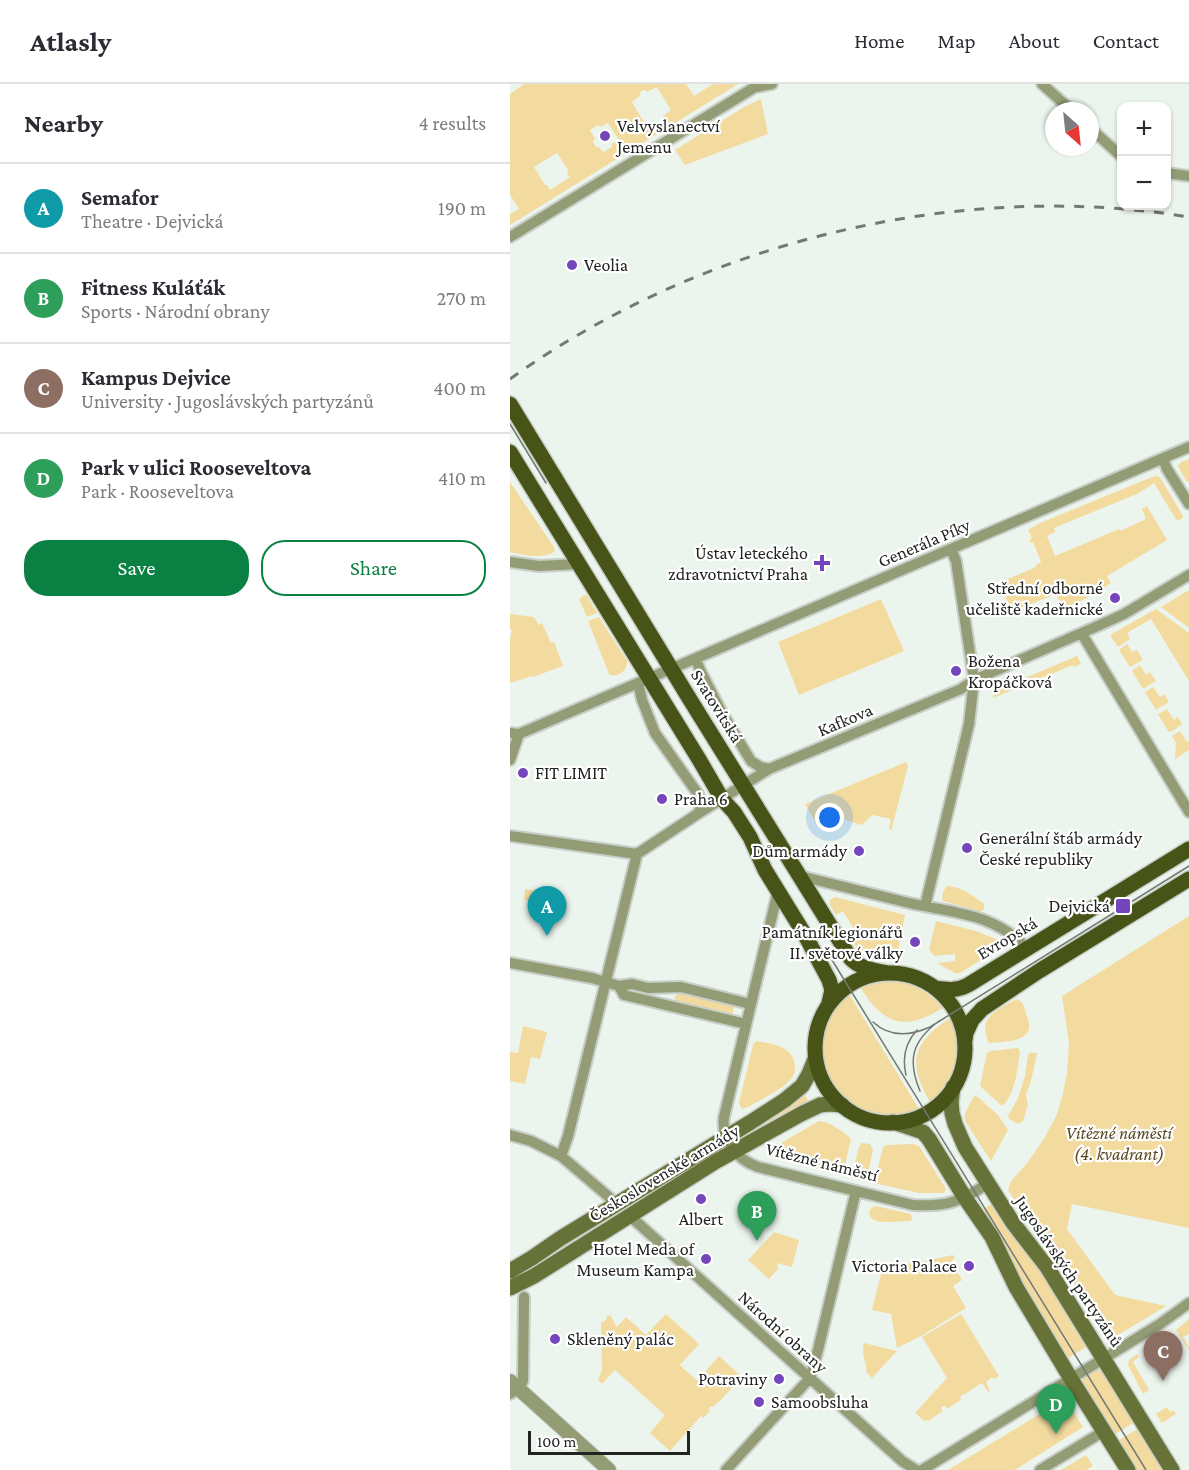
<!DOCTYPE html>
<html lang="en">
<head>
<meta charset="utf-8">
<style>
	:root { --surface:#fff; --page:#f2f2f3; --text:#2b2b33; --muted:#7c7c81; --line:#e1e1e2; --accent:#0b8043 }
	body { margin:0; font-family:"Crimson Pro",serif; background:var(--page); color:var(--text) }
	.controls { position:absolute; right:18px; top:18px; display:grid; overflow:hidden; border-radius:12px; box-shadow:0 2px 4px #0004 }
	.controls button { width:54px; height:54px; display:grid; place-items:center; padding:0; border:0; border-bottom:2px solid var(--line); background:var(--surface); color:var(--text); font:30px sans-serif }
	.compass { position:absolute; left:535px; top:18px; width:54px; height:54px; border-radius:50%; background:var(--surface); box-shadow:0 2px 4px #0004; rotate:153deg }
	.scale { position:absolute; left:18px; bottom:15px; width:162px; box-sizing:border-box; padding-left:6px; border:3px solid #212421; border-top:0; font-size:16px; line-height:21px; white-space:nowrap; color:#212421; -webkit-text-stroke:4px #fff; paint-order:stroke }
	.you { position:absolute; left:320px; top:734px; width:21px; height:21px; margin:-15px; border:4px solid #fff; border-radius:50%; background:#1a73e8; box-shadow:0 0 0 9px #1a73e833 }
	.badge { display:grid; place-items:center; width:39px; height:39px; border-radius:50%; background:var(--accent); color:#fff; font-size:20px; font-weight:700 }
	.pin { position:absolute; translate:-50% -50px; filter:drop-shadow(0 2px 3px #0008) }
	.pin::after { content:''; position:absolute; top:32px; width:21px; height:18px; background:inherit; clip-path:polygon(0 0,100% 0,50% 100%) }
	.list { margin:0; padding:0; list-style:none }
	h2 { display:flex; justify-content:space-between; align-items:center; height:78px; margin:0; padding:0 24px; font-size:26px }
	h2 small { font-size:20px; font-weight:400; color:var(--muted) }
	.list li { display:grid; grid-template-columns:39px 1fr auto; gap:18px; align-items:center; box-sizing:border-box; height:90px; padding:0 24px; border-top:2px solid var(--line) }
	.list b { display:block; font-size:22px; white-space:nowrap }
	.list p { margin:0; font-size:20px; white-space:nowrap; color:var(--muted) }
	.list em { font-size:20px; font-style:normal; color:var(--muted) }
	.actions { display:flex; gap:12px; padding:18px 24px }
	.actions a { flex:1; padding:14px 0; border:2px solid var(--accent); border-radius:24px; text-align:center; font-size:21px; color:var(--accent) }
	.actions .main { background:var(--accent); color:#fff }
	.map { position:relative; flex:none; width:679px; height:1386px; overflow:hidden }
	header { display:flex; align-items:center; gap:36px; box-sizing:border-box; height:84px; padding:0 30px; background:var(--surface); border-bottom:2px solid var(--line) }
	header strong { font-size:28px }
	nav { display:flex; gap:33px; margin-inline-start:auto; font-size:21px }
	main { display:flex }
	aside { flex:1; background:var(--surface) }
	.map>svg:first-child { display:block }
</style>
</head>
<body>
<header>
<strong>Atlasly</strong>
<nav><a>Home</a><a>Map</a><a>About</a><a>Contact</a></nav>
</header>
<main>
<aside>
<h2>Nearby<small>4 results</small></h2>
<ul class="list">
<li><span class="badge" style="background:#0f9aa8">A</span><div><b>Semafor</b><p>Theatre · Dejvická</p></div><em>190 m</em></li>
<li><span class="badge" style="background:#2e9e5b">B</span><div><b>Fitness Kuláťák</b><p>Sports · Národní obrany</p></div><em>270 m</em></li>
<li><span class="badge" style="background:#8d6e63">C</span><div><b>Kampus Dejvice</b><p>University · Jugoslávských partyzánů</p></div><em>400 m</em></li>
<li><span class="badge" style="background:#2e9e5b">D</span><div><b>Park v ulici Rooseveltova</b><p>Park · Rooseveltova</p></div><em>410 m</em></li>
</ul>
<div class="actions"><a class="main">Save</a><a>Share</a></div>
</aside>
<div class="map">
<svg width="679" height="1386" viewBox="0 0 679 1386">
	<rect width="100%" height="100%" fill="#ecf5ed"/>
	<path fill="#f3dba0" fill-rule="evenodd" d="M14,0H176L184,12L203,0H228L0,141V130L9,125L0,111V10ZM147,3L161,26L153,32L156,37L148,42L145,37L136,42L122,18L130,12L131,7L135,6L137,8ZM98,39L109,56L101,60L102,63L93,68L89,63H86L83,58L85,55L80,46L88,41L90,43ZM47,69L58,86L57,89L60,93L40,106L37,101H35L24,83Z
		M251,15L258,50L175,81L165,66L234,23Z
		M679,375V398L676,397L668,382L671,378Z
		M647,392L651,395L673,432V434L667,437L644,399L629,409L544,444L545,448L537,452L545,472L609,445L610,447L636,435L632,425L637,422L657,456L597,492L601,499L575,515L552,525L546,510L498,529L493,497L526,483V481L531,478L523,458L520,459V455L522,454L518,446L530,439L642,393Z
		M0,398L44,463L45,467C33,476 13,471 0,468Z
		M679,506V544L651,523Z
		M74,511L77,512L87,529L77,533L69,515Z
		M371,515L394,567L289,611L268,558Z
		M646,525L679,549V597L641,535L617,549L620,555L608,563L600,551Z
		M0,530L24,533L29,541L32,539L41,559L44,558L53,582L23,593L22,592L0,599V555H1L0,554L2,546L0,545Z
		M89,533L117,577C118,586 108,595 99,590L78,537Z
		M617,560L622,568L627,566L633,576L620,583L609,566Z
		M567,572L571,580L564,583L563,581L483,614L484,607Z
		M630,581L636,591L640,588L646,597L633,605L622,587Z
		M643,603L650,613L654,610L659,618L646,626L635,608Z
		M657,625L664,636L668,633L672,640L661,648L658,647L648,630Z
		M670,647L677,658L679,657V666L665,675L666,659L662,652Z
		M396,678L398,682L381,747L379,745L381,735L362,731L352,741L316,730L314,739L308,742L295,720Z
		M437,802C450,802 464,812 474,820V825L472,827H469L433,817C431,813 433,806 437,802Z
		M15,805L43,809L42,820L14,816Z
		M325,813L395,831L388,866L384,867L353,868L347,864L339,851L345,847L333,827L326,831L319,819L321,815Z
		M679,832V1144L562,1120L557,1145L605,1211L656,1222L608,1251L603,1252L594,1245L540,1162L514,1130L498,1106L501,1097L518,1078L535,1053L547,1030L553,1009L557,989L559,959L552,912Z
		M426,837L466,847L491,857V860L489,865L450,889H445L427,879L445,877V870L424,872L419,865Z
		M372,897C398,896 416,905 433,924C394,948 374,941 350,903Z
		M170,909L224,922L222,931L167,918L165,916V912Z
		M339,910L409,1025C334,1056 276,963 339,910Z
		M507,915C514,918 514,923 516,930C517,933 519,936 519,940C522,958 492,958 480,959L478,958C473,941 474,935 489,925C495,921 501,918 507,915Z
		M440,934C453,964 448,998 420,1018C397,978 402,960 440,934Z
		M13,942L37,948L30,975L21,973L15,1000L0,997V968L8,969Z
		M246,957C263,960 284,962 285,983C285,988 284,992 280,996C270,1007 250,1016 236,1024L232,1025L229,1019L243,961Z
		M508,964L510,968C507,985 506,1010 492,1022L470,1002L477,969L480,967Z
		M520,969H527L521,997L516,1011L518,1021L513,1037L508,1040L499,1035L498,1032L508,1014L515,992L518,971Z
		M294,1009L300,1020L227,1057L226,1056Z
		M464,1012L468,1013L488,1031L498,1046L481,1077L455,1037V1029Z
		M309,1037C318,1037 335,1048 341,1055L333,1090L263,1074L259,1067L261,1065Z
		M352,1059L360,1060L363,1066L357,1093L353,1095L343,1093L342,1091L349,1063Z
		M402,1060L409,1062L413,1068L436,1105L434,1109H409L364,1099L373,1063L376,1061Z
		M482,1120L496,1142L521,1171L578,1262L555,1276L512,1204L473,1125Z
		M366,1122L401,1130L402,1135L401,1137C392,1137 372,1140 364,1136C360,1134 360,1132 359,1128L361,1124Z
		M264,1148L289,1156L282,1183L267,1179L268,1185L259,1195L238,1176Z
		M443,1171L445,1174L441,1177L452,1196L443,1202L456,1224L413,1251L387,1264L381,1230L362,1226L372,1186L367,1184L368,1181L406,1179Z
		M156,1230L189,1260L170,1281L187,1297L209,1272L232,1293L210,1317H209L203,1323L201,1322L198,1325L200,1327L193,1334L191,1332L160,1367L140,1349L155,1331L105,1286L92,1300L88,1296L92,1286L91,1239L97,1235L96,1233L100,1231L107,1243L116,1233L136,1251Z
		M451,1230L489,1292L484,1295L482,1293L476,1298L480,1307L478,1308L472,1299L450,1313L451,1316L437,1325L435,1322H432L431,1324L433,1327L418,1337L416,1336L414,1337L405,1329L437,1294L412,1253Z
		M679,1235V1250L673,1253L679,1263V1266L666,1246Z
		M354,1259L387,1267L362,1294L357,1289C356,1277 351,1270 354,1259Z
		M627,1270L629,1273L623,1278L639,1306L633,1310L618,1281L619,1276Z
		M588,1286L594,1288L625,1338L602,1352L571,1300L573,1295Z
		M554,1315H555L573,1343L505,1386H438Z
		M657,1323L660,1328L663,1326L666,1330L652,1339L646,1330Z
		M629,1344L655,1386H623L606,1358Z
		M576,1371L583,1382L576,1386H551Z"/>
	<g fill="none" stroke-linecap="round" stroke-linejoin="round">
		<g stroke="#c7cfc8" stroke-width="14">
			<path id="minor" d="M532,0L562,27
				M247,3L262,0
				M580,44L612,73
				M656,89L679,92
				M0,153L250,0
				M653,375L657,385L679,420
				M0,478L29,482L69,480
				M572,550L679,728
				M186,575L190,586L212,629L241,677L250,683L259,685
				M128,599L132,616L145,649L188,710L191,719L189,729
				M0,649L9,650L679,363
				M0,676L9,650
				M0,752L127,770L189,729L259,685L451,605L464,596L590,541L614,530L679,491
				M290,792C326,801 363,810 399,819C442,829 486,829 517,865
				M268,807L214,1033C211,1056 226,1075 248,1083L403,1121C436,1123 450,1118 477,1100
				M415,822L459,640L464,596L446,477L441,465
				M0,879L82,894L109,902L122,900L138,904L171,903L240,920
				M109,902L114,911L236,940
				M0,1051L21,1057L51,1072L99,1113L106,1121
				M51,1072L58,1052L127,770
				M120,1132L392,1377L406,1386
				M0,1310L8,1304L13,1297L14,1213
				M216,1386L300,1294L308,1266L346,1107
				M412,1386L650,1240L679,1219
				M530,1386L594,1347"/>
		</g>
		<g stroke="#c7cfc8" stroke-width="16">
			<path id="tertiary" d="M0,1297L99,1386"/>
		</g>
		<g stroke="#c7cfc8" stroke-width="18">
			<path id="secondary" d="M443,1003L441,1018L442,1029L445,1040L455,1063L503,1139L537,1183L662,1386
				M383,1038L413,1048L419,1055L455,1114L482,1153L506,1203L561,1295L618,1386
				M0,1187L22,1174L51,1154L241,1038L275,1016L292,1002L299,990L305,975
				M0,1204L24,1192L205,1078L291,1030L310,1021L319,1020L332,1021"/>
		</g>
		<g stroke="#c7cfc8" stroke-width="18">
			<path id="primary" d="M0,320L179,614L341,875C351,885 364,886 377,889
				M0,368L190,677L212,715L224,728L240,753L255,786L295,851L319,896L322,906L319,919
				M305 964a75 75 0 1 1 150 0a75 75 0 1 1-150 0Z
				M425,904C437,906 447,907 458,901L679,765
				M455,956L456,949L462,936L472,925L529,887L679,795"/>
		</g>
		<use href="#minor" stroke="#939c75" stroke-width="10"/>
		<use href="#tertiary" stroke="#939c75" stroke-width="14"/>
		<use href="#secondary" stroke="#667238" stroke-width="15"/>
		<use href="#primary" stroke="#485317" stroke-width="15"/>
		<path stroke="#737873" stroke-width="1.5" d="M0,340L36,399
			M322,876L636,1386
			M363,938C379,953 400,952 420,943L679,782
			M396,991C392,974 395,959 407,946
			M410,1007C397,976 402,957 429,937"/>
		<path stroke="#737873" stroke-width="3" stroke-dasharray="10 10" stroke-linecap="butt" d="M0,295C191,158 447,95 679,133"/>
	</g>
	<g fill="#7545bc" stroke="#fff" stroke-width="2">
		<circle cx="95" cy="52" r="6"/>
		<circle cx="62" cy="181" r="6"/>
		<path d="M309 470h6v6h6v6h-6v6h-6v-6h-6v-6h6z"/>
		<circle cx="605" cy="514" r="6"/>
		<circle cx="446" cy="587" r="6"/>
		<circle cx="13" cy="689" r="6"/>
		<circle cx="152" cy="715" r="6"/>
		<circle cx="457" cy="764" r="6"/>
		<circle cx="349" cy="767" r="6"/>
		<rect x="605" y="814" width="16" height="16" rx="3"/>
		<circle cx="405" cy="858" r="6"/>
		<circle cx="191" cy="1115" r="6"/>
		<circle cx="196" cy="1175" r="6"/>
		<circle cx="459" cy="1182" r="6"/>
		<circle cx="45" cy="1255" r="6"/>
		<circle cx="269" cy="1295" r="6"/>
		<circle cx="249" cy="1318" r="6"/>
	</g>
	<g text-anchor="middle" stroke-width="4.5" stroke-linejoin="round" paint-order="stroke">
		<g font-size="18" fill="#212421" stroke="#fff" text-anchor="start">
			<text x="107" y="48">Velvyslanectví<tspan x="107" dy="21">Jemenu</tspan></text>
			<text x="74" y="187">Veolia</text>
			<text x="298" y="475" text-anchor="end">Ústav leteckého<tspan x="298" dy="21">zdravotnictví Praha</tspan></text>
			<text x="593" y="510" text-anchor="end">Střední odborné<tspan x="593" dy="21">učeliště kadeřnické</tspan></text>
			<text x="458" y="583">Božena<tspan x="458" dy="21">Kropáčková</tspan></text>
			<text x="25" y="695">FIT LIMIT</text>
			<text x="164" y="721">Praha 6</text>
			<text x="469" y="760">Generální štáb armády<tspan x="469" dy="21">České republiky</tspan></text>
			<text x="337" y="773" text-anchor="end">Dům armády</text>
			<text x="600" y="828" text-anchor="end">Dejvická</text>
			<text x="393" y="854" text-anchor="end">Památník legionářů<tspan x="393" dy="21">II. světové války</tspan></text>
			<text x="191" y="1141" text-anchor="middle">Albert</text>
			<text x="184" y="1171" text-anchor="end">Hotel Meda of<tspan x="184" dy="21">Museum Kampa</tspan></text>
			<text x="447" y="1188" text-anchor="end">Victoria Palace</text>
			<text x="57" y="1261">Skleněný palác</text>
			<text x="257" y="1301" text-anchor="end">Potraviny</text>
			<text x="261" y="1324">Samoobsluha</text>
		</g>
		<g font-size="18" fill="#212421" stroke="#fff">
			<text transform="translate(414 459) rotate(-23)" y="6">Generála Píky</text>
			<text transform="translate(207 622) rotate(58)" y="6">Svatovítská</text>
			<text transform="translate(335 636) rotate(-23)" y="6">Kafkova</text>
			<text transform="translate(497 854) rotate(-31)" y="6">Evropská</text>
			<text transform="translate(312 1078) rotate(14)" y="6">Vítězné náměstí</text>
			<text transform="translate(154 1089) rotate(-31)" y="6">Československé armády</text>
			<text transform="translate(559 1187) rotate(56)" y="6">Jugoslávských partyzánů</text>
			<text transform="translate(273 1248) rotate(42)" y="6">Národní obrany</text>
		</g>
		<g font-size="18" font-style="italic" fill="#584921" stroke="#fff">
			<text x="609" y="1055">Vítězné náměstí<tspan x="609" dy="21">(4. kvadrant)</tspan></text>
		</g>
	</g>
</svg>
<div class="controls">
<button>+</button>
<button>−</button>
</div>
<svg class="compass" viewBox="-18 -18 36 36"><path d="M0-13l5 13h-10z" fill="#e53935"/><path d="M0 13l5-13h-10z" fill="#7c7c81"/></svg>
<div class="scale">100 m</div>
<div class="you"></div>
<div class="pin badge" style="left:37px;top:852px;background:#0f9aa8">A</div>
<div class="pin badge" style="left:247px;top:1157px;background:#2e9e5b">B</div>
<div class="pin badge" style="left:653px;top:1297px;background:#8d6e63">C</div>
<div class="pin badge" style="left:546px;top:1350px;background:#2e9e5b">D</div>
</div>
</main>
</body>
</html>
